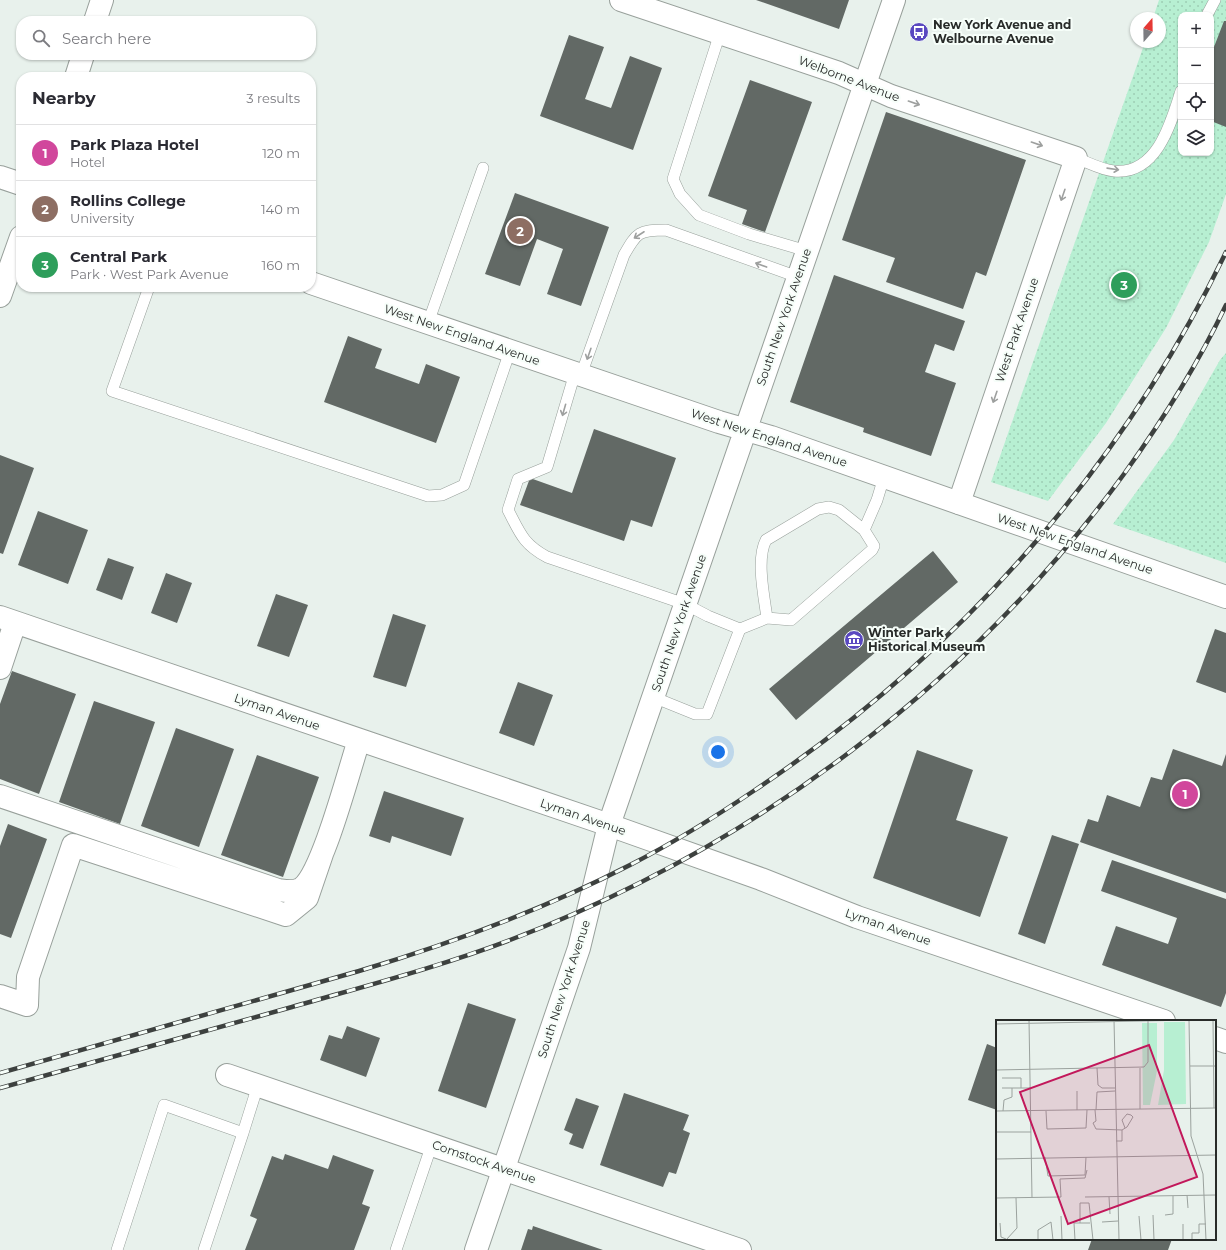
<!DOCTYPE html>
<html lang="en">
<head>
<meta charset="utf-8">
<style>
	:root { --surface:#fff; --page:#f7f7f7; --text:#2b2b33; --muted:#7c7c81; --line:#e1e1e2; --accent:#db2777 }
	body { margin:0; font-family:Montserrat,sans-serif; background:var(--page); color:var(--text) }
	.controls { position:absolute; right:12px; top:12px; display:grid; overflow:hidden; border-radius:8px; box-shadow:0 1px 3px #0004 }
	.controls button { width:36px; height:36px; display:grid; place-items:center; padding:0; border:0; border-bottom:1px solid var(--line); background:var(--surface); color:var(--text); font:20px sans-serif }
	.compass { position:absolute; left:1130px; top:12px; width:36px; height:36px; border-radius:50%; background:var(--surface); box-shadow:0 1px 3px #0004; rotate:20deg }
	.you { position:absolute; left:718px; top:752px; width:14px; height:14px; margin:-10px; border:3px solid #fff; border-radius:50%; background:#1a73e8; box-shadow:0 0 0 6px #1a73e833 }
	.badge { display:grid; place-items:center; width:26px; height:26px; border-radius:50%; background:var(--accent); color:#fff; font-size:13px; font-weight:700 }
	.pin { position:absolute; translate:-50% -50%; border:2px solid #fff; box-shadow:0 1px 4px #0006 }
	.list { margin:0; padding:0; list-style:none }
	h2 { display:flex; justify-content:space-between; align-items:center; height:52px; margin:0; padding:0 16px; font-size:17px }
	h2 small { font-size:13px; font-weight:400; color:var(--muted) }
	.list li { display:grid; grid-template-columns:26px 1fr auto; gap:12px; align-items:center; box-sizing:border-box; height:56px; padding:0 16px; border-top:1px solid var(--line) }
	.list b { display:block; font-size:15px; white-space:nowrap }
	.list p { margin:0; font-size:13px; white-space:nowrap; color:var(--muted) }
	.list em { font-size:13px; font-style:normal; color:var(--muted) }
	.icon { flex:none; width:22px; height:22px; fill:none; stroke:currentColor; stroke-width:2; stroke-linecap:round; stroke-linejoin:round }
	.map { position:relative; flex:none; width:1226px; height:1250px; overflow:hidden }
	.search { position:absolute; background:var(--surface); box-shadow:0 1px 3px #0004; left:16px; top:16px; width:300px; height:44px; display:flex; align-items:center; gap:10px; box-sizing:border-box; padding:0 14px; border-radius:16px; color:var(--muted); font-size:15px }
	.panel { position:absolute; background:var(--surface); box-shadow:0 1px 3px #0004; left:16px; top:72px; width:300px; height:220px; border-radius:16px }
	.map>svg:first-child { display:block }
</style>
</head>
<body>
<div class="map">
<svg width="1226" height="1250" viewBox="0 0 1226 1250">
	<defs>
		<pattern id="green-dots" width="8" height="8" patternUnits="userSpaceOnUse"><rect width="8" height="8" fill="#b7efd2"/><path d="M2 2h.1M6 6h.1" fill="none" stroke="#9dcdb4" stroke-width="1.8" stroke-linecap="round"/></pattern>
	</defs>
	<rect width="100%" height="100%" fill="#e8f1ec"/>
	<path fill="url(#green-dots)" fill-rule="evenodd" d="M1159,0H1226V194L1209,242L1166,328L1106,423L1048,501L991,482L1145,42H1160V18H1153ZM1181,15H1211V153H1181Z
		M1226,353V563L1113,524L1174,440L1220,360Z"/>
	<path fill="#626965" d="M756,0H849L839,29Z
		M1224,21H1226V127L1211,121V46L1214,47Z
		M569,35L604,47L585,99L611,108L630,56L662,68L633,150L540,116Z
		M750,80L812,102L765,232L742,224L747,210L708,196Z
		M886,112L1026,160L986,276L976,272L963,309L886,282L895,258L842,240Z
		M515,193L609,227L581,306L547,294L563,249L537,239L520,286L485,274Z
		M834,275L965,321L954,351L935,344L925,372L956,383L931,456L863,432L864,428L790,402Z
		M348,336L382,349L375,368L419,384L426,364L460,377L436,443L324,402Z
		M594,429L676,458L652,527L631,520L624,541L520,505L530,478L572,493Z
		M0,455L34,468L3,554L0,553Z
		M38,511L88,530L68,584L18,565Z
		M933,551L958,582L796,720L769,689Z
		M108,558L134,567L122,600L96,590Z
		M166,573L192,583L177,623L151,613Z
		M276,594L308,605L289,657L257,646Z
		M393,614L426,625L406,687L373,677Z
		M1215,629L1226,633V693L1196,682Z
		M12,671L76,694L39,794L0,779V704Z
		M518,682L553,695L534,746L499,733Z
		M94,701L155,722L120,824L59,802Z
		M176,728L234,749L199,847L141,826Z
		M1173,749L1222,766L1226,754V893L1080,842L1088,819L1098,822L1107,795L1140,807L1151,777L1162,780Z
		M917,750L973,770L956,820L1008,837L980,917L873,878Z
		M257,755L319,777L283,877L221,855Z
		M384,791L464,818L451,856L392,836L390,843L369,836Z
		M8,824L47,839L11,938L0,934V846Z
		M1052,835L1079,844L1045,944L1018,934Z
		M1112,860L1226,899V993L1221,1007L1102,965L1116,926L1168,944L1177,918L1101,891Z
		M468,1003L516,1019L486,1108L438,1091Z
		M347,1026L380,1038L366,1077L320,1060L329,1035L342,1039Z
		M987,1044L997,1048V1110L968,1100Z
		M624,1093L689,1115L683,1130L690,1133L676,1174L669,1172L663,1187L600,1165Z
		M576,1098L599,1106L583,1149L569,1144L573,1134L564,1130Z
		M285,1154L328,1169L333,1155L374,1170L362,1204L370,1207L354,1250H245L257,1219L250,1216L272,1156L283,1160Z
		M533,1226L603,1250H521L528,1229L532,1230Z
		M1092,1239H1172L1168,1250H1088Z"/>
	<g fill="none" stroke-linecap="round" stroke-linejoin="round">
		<g stroke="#98a09b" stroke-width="12">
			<path id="service" d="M1207,15L1215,0
				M720,33L673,179L680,194L699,215L749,234L807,251
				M1076,158C1087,162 1102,170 1114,171C1157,175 1171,123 1181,91
				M149,287L112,391L428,496L442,495L464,485L510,351
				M428,323L483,168
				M575,373L547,467L518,479L508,510C520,533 523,544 547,557L685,604L708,616L740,629L707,714H695L653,697
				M581,375L624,255C637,232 639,230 666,230L798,277
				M864,530L877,500L884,477
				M740,629L767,618L791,620L872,550L874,546L864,530L839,510L829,507L818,509L766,540C756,559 764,596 767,618
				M243,1133L258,1085
				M117,1250L164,1105L243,1133L204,1250
				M396,1250L432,1144"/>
		</g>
		<g stroke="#98a09b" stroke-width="24">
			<path id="minor" d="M621,0L839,73L891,96L1076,158L959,503
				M95,21L102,0
				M76,77L83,55
				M0,296L21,237
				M0,617L609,825L761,879L857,917L1164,1021
				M0,668L15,623
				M0,796L278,890C286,891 295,893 302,888C323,872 349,770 359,740
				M0,996L27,1005L28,977L73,845L286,915L307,898L322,854
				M1215,1038L1226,1042
				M227,1075L740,1250"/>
		</g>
		<g stroke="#98a09b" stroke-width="24">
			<path id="tertiary" d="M0,177L21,184
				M311,283L719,422L771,437L1226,597
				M476,1250L579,948L609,825L894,0"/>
		</g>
		<use href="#service" stroke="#fff" stroke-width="11"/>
		<use href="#minor" stroke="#fff" stroke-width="22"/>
		<use href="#tertiary" stroke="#fff" stroke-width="22"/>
		<g stroke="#3d413f" stroke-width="4.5">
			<path id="rail" d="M0,1073L359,971C452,943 543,910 630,865C673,843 715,817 755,790C956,656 1121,470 1226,252
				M0,1088C97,1061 195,1034 292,1007C365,986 439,967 510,940C754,847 970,685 1124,474C1162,421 1198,364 1226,305"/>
		</g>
		<use href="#rail" stroke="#f6fef9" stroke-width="3" stroke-dasharray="9" stroke-linecap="butt"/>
	</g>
	<defs><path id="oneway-shaft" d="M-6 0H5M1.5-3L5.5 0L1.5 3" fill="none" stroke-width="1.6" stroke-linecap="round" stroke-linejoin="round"/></defs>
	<g stroke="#9ea09f">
		<use href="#oneway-shaft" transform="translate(914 103) rotate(19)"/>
		<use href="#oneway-shaft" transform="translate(1037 144) rotate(19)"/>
		<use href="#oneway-shaft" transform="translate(1113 169) rotate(8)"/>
		<use href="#oneway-shaft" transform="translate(1063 195) rotate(109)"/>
		<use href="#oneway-shaft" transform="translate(639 235) rotate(147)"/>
		<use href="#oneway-shaft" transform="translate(761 265) rotate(-160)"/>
		<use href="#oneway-shaft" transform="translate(589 354) rotate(109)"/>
		<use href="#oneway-shaft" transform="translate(995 397) rotate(109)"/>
		<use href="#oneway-shaft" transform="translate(564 410) rotate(106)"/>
	</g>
	<defs>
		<g id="bus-disc" transform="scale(1)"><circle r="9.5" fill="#5a48c0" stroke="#f6fef9"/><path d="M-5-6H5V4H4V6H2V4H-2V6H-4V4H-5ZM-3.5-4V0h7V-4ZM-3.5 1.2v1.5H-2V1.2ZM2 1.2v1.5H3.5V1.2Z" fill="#fff"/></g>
		<g id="museum-disc" transform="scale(1)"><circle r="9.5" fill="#5a48c0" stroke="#f6fef9"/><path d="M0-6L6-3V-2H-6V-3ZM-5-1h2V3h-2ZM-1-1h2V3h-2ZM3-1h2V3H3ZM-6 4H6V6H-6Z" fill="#fff"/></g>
	</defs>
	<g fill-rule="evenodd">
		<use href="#bus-disc" x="919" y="32"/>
		<use href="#museum-disc" x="854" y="640"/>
	</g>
	<g text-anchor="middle" stroke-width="4" stroke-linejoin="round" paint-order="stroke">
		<g font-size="12" font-weight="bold" fill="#282b29" stroke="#f6fef9" text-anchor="start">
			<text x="933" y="29">New York Avenue and<tspan x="933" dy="14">Welbourne Avenue</tspan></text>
			<text x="868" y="637">Winter Park<tspan x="868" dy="14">Historical Museum</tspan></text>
		</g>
		<g font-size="12" fill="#282b29" stroke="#f6fef9">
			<text transform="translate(849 79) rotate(21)" y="4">Welborne Avenue</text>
			<text transform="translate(784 317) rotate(-71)" y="4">South New York Avenue</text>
			<text transform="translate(1017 330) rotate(-71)" y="4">West Park Avenue</text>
			<text transform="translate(462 335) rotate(19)" y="4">West New England Avenue</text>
			<text transform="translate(769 438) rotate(18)" y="4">West New England Avenue</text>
			<text transform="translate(1075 544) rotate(19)" y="4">West New England Avenue</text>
			<text transform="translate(679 623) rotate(-71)" y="4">South New York Avenue</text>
			<text transform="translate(277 712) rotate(19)" y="4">Lyman Avenue</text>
			<text transform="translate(583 817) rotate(19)" y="4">Lyman Avenue</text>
			<text transform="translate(888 927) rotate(19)" y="4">Lyman Avenue</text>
			<text transform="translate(564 989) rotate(-72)" y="4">South New York Avenue</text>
			<text transform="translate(484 1162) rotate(19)" y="4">Comstock Avenue</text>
		</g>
	</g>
	<g transform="translate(996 1020)">
		<rect width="220" height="220" fill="#e8f1ec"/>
		<path d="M168,2H189L190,84L162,85L168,50ZM146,3H161V51L154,85H147Z" fill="#b7efd2"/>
		<path fill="none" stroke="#9ba29e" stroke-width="1" d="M33,0L36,178M118,0L123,220M193,0L195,116L207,154L210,220M217,0L218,88M0,4L195,0M194,46H220M101,48L102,65L106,68H119M144,48V89M0,50L148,47L152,42V0M6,58H25V68M6,68H34M81,71V90M99,90L100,101L97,103L100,109L126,110V121H120M100,90L101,72L119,71M0,91L220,88M7,91L8,80L16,77V68M50,91L51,109L90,108L91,90M126,110L131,107L137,97L135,95L131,94L126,100L129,108M0,112H35M49,137L52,156L89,155L90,137M0,139L220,135M191,175L192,188M89,177L220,175M113,177L114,194M0,178L65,177L64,159L89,158L91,150M157,195L158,220M169,195L177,194V176M65,196L66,220M143,196L145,220M106,202L122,201M4,203L5,217L10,219M94,203H84V183H93L97,220M10,220L21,208L20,178M42,220V210L55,202L57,220M79,220L78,203H84M187,220V204M196,220V213H203V204H210"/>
		<path fill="#c2185b" fill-opacity="0.15" stroke="#c2185b" stroke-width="2" d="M153,25L201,157L72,204L24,72Z"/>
		<rect width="220" height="220" fill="none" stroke="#282b29" stroke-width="2"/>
	</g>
</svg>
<div class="controls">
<button>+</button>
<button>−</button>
<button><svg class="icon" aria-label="locate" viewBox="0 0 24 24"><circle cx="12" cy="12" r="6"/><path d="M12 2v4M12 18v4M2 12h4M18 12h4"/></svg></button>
<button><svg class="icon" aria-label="layers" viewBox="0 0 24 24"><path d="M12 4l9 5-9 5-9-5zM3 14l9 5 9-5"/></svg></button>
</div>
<svg class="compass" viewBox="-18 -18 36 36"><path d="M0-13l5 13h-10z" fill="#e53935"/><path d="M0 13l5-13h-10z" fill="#7c7c81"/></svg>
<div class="you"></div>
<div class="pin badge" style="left:1185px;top:794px;background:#d1479c">1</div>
<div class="pin badge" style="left:520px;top:231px;background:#8d6e63">2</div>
<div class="pin badge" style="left:1124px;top:285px;background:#2e9e5b">3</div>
<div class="search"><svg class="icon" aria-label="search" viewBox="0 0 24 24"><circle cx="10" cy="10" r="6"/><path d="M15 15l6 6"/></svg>Search here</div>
<section class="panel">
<h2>Nearby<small>3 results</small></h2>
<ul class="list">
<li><span class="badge" style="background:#d1479c">1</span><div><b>Park Plaza Hotel</b><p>Hotel</p></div><em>120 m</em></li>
<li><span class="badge" style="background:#8d6e63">2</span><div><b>Rollins College</b><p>University</p></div><em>140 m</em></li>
<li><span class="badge" style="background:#2e9e5b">3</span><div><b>Central Park</b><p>Park · West Park Avenue</p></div><em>160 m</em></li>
</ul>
</section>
</div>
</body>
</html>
